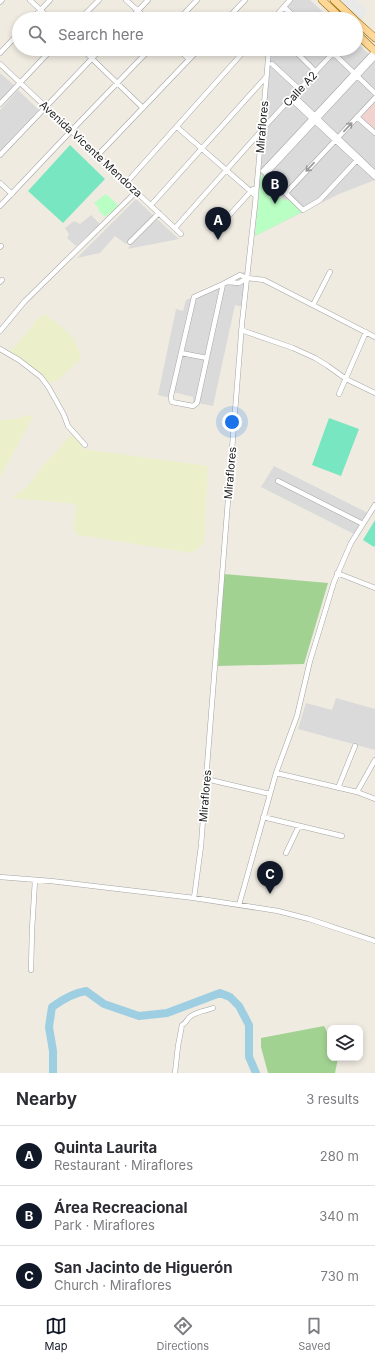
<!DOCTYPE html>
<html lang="en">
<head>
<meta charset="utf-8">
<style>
	:root { --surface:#fff; --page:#f2f2f3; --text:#2b2b33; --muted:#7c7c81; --line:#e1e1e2; --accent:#111827 }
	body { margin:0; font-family:Inter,sans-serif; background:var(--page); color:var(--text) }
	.controls { position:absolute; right:12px; bottom:12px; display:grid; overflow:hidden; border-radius:8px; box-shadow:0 2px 6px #0003 }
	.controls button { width:36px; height:36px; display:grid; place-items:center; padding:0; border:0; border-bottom:1px solid var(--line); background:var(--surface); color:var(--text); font:20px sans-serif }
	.you { position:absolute; left:232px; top:422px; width:14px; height:14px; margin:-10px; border:3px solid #fff; border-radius:50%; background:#1a73e8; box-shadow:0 0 0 6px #1a73e833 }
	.badge { display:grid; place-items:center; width:26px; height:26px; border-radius:50%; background:var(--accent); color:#fff; font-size:13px; font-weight:700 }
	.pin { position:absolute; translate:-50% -33px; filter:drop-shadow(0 1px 2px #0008) }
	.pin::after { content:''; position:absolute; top:21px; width:14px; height:12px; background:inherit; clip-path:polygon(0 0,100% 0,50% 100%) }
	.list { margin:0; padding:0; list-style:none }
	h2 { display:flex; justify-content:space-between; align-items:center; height:52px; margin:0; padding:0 16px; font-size:17px }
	h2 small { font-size:13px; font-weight:400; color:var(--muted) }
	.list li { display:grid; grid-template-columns:26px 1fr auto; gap:12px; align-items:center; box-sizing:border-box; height:60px; padding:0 16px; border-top:1px solid var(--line) }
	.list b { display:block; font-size:15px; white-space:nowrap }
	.list p { margin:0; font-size:13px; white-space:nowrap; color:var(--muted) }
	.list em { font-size:13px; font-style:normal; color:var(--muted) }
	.icon { flex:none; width:22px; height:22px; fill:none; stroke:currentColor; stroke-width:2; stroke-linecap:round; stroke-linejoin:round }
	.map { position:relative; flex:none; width:375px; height:1073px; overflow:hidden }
	.search { position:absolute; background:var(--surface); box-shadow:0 2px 6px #0003; left:12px; right:12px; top:12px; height:44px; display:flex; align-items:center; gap:10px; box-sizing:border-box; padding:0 14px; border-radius:22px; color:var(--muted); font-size:15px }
	.sheet { height:232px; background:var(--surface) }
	nav { display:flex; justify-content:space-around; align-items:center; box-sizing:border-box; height:56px; border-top:1px solid var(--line); background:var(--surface); font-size:11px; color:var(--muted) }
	nav a { display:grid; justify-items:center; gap:2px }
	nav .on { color:var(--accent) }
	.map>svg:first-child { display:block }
</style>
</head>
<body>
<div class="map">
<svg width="375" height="1073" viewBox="0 0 375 1073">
	<rect width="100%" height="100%" fill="#efebe1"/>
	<path fill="#dbdada" d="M290,0H310L331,19H274Z
		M356,42L375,60V180L339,194L255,236L271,49H356Z
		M0,73L15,86L0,101Z
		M18,90L39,110L0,151V110Z
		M136,199L154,216L126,244L115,236L100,253L77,258Z
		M91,215L100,224L76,246L67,238L69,234L65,228L74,221L80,224Z
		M157,219L179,239L127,249Z
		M248,270L245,273L243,279L246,284L243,307L235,305L213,406L193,402V397L173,392L171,398L158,395L176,309L183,311L186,300Z
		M274,466L370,514L356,535L261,487Z
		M336,698L375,709V750L298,729L306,703L332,710Z"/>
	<path fill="#f2d2cf" d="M375,102V129L361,117Z"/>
	<path fill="#ebf0cb" d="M44,314L63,328L73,338L79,350L81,359L59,379L50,383L8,353L33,326L35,321Z
		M28,415L33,416L0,478V420L15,419Z
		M73,433L84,449L208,466L204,543L192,553L78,535L73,529L76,504L11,498L28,486L40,469Z"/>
	<path fill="#a2d292" d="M224,574L328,583L304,664L218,666Z
		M324,1026L330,1037V1058H338L335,1073H268L261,1047V1038Z"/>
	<path fill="#b9fec3" d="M261,173L264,177L262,179L285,201L288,199L302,212L255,236Z
		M106,194L119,206L105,217L98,210L99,208L94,203Z"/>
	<path fill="#78e6c1" d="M70,145L105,179L63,223L28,191Z
		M329,418L359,429L341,476L312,465Z
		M375,520V545L374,547L363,540Z"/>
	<path fill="#e9e9e9" d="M339,0H356L368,11L361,20Z"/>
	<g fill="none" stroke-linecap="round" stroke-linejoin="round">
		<path stroke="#9ecee1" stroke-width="8" d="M53,1073V1051L49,1027L52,1007C63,999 73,993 86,991L104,1004L139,1016L167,1013L220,993L230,997L239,1006L249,1025V1057L256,1073"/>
		<g stroke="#a4a4a4" stroke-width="5.5">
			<path id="minor" d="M30,0L50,19
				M126,0L147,19
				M0,2L2,0
				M285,8L297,19
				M32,19L50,0
				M80,19L99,0
				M130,19L148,0
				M179,19L197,0
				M227,19L245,0
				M273,19L290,0
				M82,49L143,108
				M178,49L189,59
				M293,49L316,72
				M329,49L375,93
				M0,53L19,33
				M0,64L181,234
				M272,64L299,89
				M294,96L375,173
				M291,99L375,177
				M0,104L52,49
				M357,117L375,133
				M267,124L333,53
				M177,127L256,196
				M0,155L101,49
				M97,156L199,49
				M359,158L320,200L303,210L263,171L375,51
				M266,174L375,57
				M127,182L246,49
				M0,183L12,194
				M286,193L375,98
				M151,205L266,77
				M0,206L71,131L150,49
				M175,228L261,131
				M216,230L253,189
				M130,242L159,213
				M0,247L1,246
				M0,282L2,280
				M227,282L239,283L247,278
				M223,284L197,403L193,406L172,402L171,399V396L194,297L223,284L240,275L247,278L264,280L375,337
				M313,305L330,272
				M241,330L293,348L315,358L328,366L346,379L375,393
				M0,331L25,301L136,192
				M0,349L19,360L41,377L49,388L64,415L68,426L85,445
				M181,353L207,358
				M339,394L366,332
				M278,481L363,524
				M337,573L375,588
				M276,773L357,792L375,799
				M206,779L270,794
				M338,788L355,746
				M357,792L375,760
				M263,817L342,836
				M286,853L299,826
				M0,877L51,881L194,898L278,911L309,919L375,941
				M194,898L201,846L206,779L242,323L255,205L269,49
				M239,905L276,773L297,716L310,661L334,582L351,543L375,505
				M31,970L32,930L35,880
				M175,1073L178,1046L182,1025C187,1023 187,1018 191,1016C198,1011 206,1011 213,1008"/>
		</g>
		<g stroke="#966c00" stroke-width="8">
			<path id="primary" d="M322,0L342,19
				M334,0L354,19
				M356,21L375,38
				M356,33L375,51"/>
		</g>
		<use href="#minor" stroke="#fff" stroke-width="4.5"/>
		<use href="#primary" stroke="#ffd797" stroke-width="7"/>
	</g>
	<defs><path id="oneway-shaft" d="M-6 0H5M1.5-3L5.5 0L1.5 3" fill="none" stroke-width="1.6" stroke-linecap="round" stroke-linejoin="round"/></defs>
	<g stroke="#999">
		<use href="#oneway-shaft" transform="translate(348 127) rotate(-47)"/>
		<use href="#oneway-shaft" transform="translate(310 167) rotate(133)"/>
	</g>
	<g text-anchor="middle" stroke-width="3.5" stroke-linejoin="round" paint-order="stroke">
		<g font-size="11" fill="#1d1d1d" stroke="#fff">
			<text transform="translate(300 89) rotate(-47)" y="4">Calle A2</text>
			<text transform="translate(262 127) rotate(-85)" y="4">Miraflores</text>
			<text transform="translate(91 149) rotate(43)" y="4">Avenida Vicente Mendoza</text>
			<text transform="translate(230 473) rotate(-85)" y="4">Miraflores</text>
			<text transform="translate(205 796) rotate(-85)" y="4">Miraflores</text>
		</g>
	</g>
</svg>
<div class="controls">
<button><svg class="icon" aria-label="layers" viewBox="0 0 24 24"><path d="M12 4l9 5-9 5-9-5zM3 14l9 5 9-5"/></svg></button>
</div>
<div class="you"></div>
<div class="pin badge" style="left:218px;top:240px">A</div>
<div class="pin badge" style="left:275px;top:204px">B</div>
<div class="pin badge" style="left:270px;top:894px">C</div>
<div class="search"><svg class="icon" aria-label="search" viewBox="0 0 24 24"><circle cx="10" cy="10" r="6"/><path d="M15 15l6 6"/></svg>Search here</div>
</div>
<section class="sheet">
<h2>Nearby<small>3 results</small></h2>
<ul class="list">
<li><span class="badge">A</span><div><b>Quinta Laurita</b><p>Restaurant · Miraflores</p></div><em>280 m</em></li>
<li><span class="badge">B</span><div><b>Área Recreacional</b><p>Park · Miraflores</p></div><em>340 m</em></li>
<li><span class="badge">C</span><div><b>San Jacinto de Higuerón</b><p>Church · Miraflores</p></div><em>730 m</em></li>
</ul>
</section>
<nav>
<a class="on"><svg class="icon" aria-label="map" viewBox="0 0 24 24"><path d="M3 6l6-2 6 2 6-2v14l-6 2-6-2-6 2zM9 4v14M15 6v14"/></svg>Map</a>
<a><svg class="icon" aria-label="directions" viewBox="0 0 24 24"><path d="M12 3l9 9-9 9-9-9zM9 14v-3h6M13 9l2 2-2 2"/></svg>Directions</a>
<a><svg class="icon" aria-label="saved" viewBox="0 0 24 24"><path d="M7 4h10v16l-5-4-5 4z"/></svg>Saved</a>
</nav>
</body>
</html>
